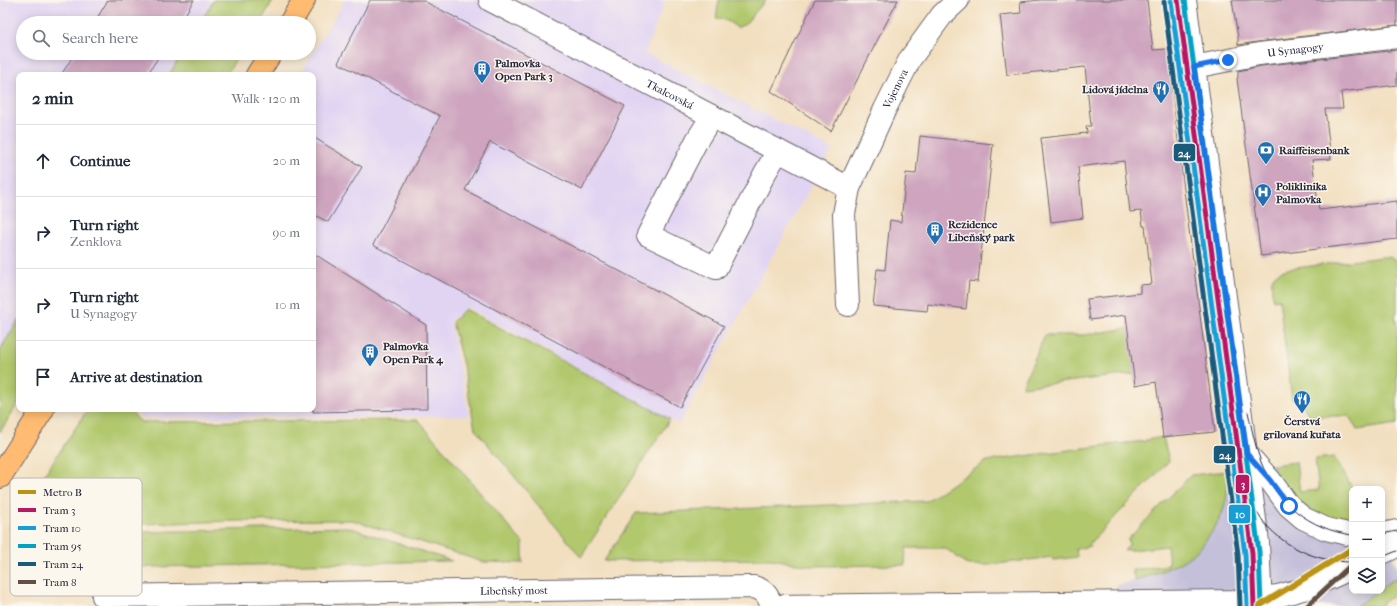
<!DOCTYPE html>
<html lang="en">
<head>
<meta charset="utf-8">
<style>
	:root { --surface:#fff; --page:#f6f6f7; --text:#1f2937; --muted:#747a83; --line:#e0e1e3 }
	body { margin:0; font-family:"IM FELL French Canon",serif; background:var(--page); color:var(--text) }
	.controls { position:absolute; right:12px; bottom:12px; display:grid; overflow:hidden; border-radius:8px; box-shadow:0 2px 10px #0003 }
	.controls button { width:36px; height:36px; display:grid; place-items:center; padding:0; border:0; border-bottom:1px solid var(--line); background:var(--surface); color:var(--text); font:20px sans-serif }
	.stop { position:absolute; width:12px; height:12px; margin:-9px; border:3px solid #1a73e8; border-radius:50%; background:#fff }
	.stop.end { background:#1a73e8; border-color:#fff; box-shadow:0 1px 4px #0008 }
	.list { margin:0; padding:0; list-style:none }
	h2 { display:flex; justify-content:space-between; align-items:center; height:52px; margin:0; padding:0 16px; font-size:17px }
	h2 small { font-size:13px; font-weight:400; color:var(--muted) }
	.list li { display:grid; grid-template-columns:26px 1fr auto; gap:12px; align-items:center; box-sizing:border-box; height:72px; padding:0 16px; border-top:1px solid var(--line) }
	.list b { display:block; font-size:15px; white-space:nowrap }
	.list p { margin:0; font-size:13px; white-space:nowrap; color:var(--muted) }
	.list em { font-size:13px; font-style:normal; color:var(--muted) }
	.icon { flex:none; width:22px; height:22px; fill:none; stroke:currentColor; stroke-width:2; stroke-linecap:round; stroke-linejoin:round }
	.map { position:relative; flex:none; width:1397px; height:606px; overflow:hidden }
	.search { position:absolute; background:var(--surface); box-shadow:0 2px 10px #0003; left:16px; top:16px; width:300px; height:44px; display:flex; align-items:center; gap:10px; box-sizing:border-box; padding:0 14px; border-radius:22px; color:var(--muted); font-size:15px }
	.panel { position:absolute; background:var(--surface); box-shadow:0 2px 10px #0003; left:16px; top:72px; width:300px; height:340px; border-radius:8px }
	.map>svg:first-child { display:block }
</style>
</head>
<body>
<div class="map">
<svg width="1397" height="606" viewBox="0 0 1397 606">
	<rect width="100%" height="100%" fill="#fbf7ec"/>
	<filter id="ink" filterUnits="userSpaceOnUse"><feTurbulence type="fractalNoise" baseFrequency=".025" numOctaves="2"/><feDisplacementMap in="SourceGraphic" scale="8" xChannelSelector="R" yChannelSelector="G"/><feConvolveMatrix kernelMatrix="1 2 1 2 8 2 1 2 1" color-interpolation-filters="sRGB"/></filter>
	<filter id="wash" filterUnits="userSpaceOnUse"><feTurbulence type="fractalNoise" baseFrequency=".012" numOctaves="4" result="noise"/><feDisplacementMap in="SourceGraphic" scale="16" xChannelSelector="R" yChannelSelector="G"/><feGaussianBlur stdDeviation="0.9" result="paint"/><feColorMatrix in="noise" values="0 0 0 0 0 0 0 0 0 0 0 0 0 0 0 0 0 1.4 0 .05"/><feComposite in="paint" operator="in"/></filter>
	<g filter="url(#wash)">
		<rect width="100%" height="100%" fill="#f2dfc0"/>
		<path fill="#e1d4f3" d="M0,0H241L229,23H23V53H208L193,75H19V330L0,358Z
			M345,0H665L645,53L832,149L679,424L467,307L450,321L469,416L143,418L135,409H313V75H299Z"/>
		<path fill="#c5c0da" d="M1272,465L1283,486L1352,526V591H1377L1356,606H1118L1116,586L1163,571L1195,553L1205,542L1226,503L1229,488L1228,471Z
			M1382,539L1397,567V577L1382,587Z"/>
		<path fill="#b1c86d" stroke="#6a7554" d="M214,0H273L260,23H200Z
			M719,0H766L745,24L737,28C730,22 725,19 716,18Z
			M182,53H240L226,75H169Z
			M1382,257H1390L1397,262V313L1395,314L1397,329V424L1357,430L1349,416H1310L1298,398L1292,399L1279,299L1273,300C1271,281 1268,274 1288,269Z
			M465,309L670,419L581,557L475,429L463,365L452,322Z
			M19,319V402L0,432V350Z
			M1129,328L1134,374L1022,387L1045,335H1084Z
			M88,409H128L141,422L418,420L523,543V563L483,562L434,546L352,520L237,521L9,528Z
			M1163,437L1169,461L1089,544L1090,546L1076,549L1077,557L1053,560L1052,557L989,565H968L945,548H906L905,565L809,566L772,559L604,561L636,513L926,501L987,461L1107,445L1146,441V440Z
			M1334,457L1353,489L1352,526L1322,518L1292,498L1277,475L1272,465L1296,462L1300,492L1319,490L1315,459Z
			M1228,471C1229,496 1224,517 1208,537C1204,543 1200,549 1194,553C1177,567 1156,573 1135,581L1132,570L1169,565L1167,546L1124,551L1129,545L1128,539L1191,475Z
			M348,527L452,561L105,568L99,533Z
			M1397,577V594L1382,602V606H1356L1377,591H1382V587Z"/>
		<g id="blocks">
			<path fill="#cea4bf" d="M108,0H194L180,23H94Z
				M370,0H422L625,106L582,190L490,142L465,190L724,326L680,407L373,245L440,116L338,63Z
				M815,0H898L831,131L771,91Z
				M1041,0H1147L1153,50L1167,49L1186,206L1215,432L1163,437L1156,382L1135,386L1126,315L1090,320L1087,299L1140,293V285L1152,284L1145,226H1143L1141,211L1130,212L1124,161L1078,167L1083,218L1051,222L1041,138L1087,133L1086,126H1091L1085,67L1007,75L1000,15L1021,13L1020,2Z
				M1232,0H1397V25L1257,42L1238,45V38Z
				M1397,50V85L1341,92L1343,109H1325L1331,159L1312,160L1319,210L1397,201V239L1261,256L1237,79L1238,77V71L1261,66Z
				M75,53H161L147,75H61Z
				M920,136L993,144L978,282L969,281L966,309L928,304L927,311L873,306L877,269L885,270L890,220L901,222L906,173L916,174Z
				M313,137L362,167L328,222L313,214Z
				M313,253L426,325L427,409H413V410L313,412Z"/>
		</g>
	</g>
	<g filter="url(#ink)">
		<use href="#blocks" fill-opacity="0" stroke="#6b646a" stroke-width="1"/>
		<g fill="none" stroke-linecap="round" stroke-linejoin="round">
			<g stroke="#6b646a" stroke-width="24">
				<g id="minor">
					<path id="s1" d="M490,0L849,188"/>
					<path d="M1185,0L1258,542L1261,606"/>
					<path id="s2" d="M1194,67L1259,54L1397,37"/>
					<path d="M712,116L697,140L648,235L716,268L765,173L778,151"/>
					<path id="s3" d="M848,305L844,214L849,188L885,109L910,59L942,15L958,0"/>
					<path d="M1247,454L1270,480L1289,506L1303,518L1326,529L1352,535"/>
					<path d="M1382,534L1397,531"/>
					<path d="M1382,553L1397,546"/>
					<path id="s4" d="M103,596L754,587C764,590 769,595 771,606"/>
					<path d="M771,606L1238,601L1278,596L1310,587L1352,568"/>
				</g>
			</g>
			<g stroke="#6b646a" stroke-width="24">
				<path id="major" d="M290,23L304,0
					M257,75L271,53
					M0,477L43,409"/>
			</g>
			<use href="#minor" stroke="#fff" stroke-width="22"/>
			<use href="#major" stroke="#ffbb71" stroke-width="22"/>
			<path stroke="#22223b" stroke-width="1" d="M1248,412C1252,429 1255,446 1261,462C1276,503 1310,529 1352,535
				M1240,460C1243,474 1245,489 1251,502C1270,541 1310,562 1352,562
				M1382,534L1397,531
				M1382,557L1397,551"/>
			<g stroke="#fbf7ec" stroke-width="8">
				<path id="tram-1" d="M1178,0L1252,553L1254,606"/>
			</g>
			<g stroke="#fbf7ec" stroke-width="8">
				<path id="tram-2" d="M1171,1L1245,554L1247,606"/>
			</g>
			<g stroke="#fbf7ec" stroke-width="8">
				<path id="tram-3" d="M1185,0L1259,552L1261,606"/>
			</g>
			<g stroke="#fbf7ec" stroke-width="8">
				<path id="tram-4" d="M1164,2L1238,554L1240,606"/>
			</g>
			<g stroke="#fbf7ec" stroke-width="8">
				<path id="tram-5" d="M1307,606L1352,564"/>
			</g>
			<use href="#tram-1" stroke="#b71965" stroke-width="5"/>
			<use href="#tram-2" stroke="#179ed8" stroke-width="5"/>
			<use href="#tram-3" stroke="#02a2c7" stroke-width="5"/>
			<use href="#tram-4" stroke="#1a5a7b" stroke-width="5"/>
			<use href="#tram-5" stroke="#605047" stroke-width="5"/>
			<g stroke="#fbf7ec" stroke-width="9">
				<path id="metro-1" d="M1259,606L1352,549"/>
			</g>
			<use href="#metro-1" stroke="#bb9312" stroke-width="6"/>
		</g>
	</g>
	<g fill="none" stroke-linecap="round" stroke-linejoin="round" filter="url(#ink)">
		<path stroke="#1a73e8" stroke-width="5" d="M1228,60L1194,67L1247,454L1270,480L1289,506"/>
	</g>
	<defs>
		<g id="building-pin" transform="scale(0.9)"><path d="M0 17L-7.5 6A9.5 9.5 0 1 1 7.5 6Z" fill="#1f6fb2" stroke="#fbf7ec"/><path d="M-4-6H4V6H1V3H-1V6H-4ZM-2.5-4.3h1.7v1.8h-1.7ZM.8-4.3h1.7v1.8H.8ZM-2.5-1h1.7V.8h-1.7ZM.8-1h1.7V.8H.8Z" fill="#fff"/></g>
		<g id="restaurant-pin" transform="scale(0.9)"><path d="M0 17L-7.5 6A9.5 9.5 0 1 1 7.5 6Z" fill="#1f6fb2" stroke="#fbf7ec"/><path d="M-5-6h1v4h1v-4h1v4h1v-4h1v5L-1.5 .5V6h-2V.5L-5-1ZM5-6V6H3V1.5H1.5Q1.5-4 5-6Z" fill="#fff"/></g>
		<g id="bank-pin" transform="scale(0.9)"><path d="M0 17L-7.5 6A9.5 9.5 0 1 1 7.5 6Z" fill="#1f6fb2" stroke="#fbf7ec"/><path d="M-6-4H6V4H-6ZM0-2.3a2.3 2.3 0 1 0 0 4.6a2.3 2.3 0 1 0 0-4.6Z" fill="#fff"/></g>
		<g id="hospital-pin" transform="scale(0.9)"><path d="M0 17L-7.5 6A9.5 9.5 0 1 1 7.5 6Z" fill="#1f6fb2" stroke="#fbf7ec"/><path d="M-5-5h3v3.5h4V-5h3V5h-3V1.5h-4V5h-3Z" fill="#fff"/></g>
	</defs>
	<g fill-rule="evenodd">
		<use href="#building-pin" x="482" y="69"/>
		<use href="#restaurant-pin" x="1161" y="89"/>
		<use href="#bank-pin" x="1266" y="150"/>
		<use href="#hospital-pin" x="1263" y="192"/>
		<use href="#building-pin" x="935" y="230"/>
		<use href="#building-pin" x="370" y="352"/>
		<use href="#restaurant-pin" x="1302" y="399"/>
	</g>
	<g text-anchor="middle" stroke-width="3" stroke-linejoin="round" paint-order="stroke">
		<g font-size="11" fill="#22223b" stroke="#fbf7ec">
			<text dy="4" stroke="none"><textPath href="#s2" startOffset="103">U Synagogy</textPath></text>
			<text dy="4" stroke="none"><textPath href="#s3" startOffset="227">Vojenova</textPath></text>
			<text dy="4" stroke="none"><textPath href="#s1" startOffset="203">Tkalcovská</textPath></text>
			<text dy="4" stroke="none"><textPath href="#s4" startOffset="411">Libeňský most</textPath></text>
		</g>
		<g font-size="11" font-weight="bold" fill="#22223b" stroke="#fbf7ec" text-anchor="start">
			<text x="495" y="67">Palmovka<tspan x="495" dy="13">Open Park 3</tspan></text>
			<text x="1148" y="93" text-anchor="end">Lidová jídelna</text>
			<text x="1279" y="154">Raiffeisenbank</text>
			<text x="1276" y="190">Poliklinika<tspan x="1276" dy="13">Palmovka</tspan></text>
			<text x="948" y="228">Rezidence<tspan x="948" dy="13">Libeňský park</tspan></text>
			<text x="383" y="350">Palmovka<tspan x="383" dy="13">Open Park 4</tspan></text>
			<text x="1302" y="425" text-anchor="middle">Čerstvá<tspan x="1302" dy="13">grilovaná kuřata</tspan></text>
		</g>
	</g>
	<rect x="10" y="478" width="132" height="118" rx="6" fill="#fbf7ec" stroke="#bab7b7" stroke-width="1"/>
	<rect x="18" y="490" width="18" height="4" fill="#bb9312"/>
	<rect x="18" y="508" width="18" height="4" fill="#b71965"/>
	<rect x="18" y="526" width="18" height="4" fill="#179ed8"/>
	<rect x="18" y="544" width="18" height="4" fill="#02a2c7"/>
	<rect x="18" y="562" width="18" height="4" fill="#1a5a7b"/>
	<rect x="18" y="580" width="18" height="4" fill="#605047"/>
	<g font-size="11" fill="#22223b">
		<text x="43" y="496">Metro B</text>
		<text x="43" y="514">Tram 3</text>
		<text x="43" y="532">Tram 10</text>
		<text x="43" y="550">Tram 95</text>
		<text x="43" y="568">Tram 24</text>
		<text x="43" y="586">Tram 8</text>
	</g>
	<g stroke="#fbf7ec" stroke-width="1.5">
		<rect x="1173" y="143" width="23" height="19" rx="4" fill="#1a5a7b"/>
		<rect x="1213" y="445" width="23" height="19" rx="4" fill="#1a5a7b"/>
		<rect x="1235" y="474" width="15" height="20" rx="4" fill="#b71965"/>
		<rect x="1228" y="504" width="23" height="20" rx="4" fill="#179ed8"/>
	</g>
	<g font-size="11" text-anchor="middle" font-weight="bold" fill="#fff">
		<text x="1184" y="157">24</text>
		<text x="1225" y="459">24</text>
		<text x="1243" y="488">3</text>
		<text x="1240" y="518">10</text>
	</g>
</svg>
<div class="controls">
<button>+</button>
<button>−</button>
<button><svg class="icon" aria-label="layers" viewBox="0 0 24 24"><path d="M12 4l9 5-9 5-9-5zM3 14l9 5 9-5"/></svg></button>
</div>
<div class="stop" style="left:1289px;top:506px"></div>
<div class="stop end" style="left:1228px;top:60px"></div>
<div class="search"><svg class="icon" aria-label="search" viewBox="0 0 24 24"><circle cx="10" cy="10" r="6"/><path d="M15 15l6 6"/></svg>Search here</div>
<section class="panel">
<h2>2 min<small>Walk · 120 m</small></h2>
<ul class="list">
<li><svg class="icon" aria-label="ahead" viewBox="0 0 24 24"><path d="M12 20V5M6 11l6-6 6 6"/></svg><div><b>Continue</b></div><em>20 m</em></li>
<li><svg class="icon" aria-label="right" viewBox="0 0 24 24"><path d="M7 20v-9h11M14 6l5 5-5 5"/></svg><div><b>Turn right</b><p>Zenklova</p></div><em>90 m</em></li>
<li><svg class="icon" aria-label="right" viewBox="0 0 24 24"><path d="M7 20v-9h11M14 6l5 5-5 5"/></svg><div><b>Turn right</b><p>U Synagogy</p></div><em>10 m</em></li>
<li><svg class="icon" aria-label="arrive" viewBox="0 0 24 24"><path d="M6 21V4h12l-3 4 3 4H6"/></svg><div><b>Arrive at destination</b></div></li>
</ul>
</section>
</div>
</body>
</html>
